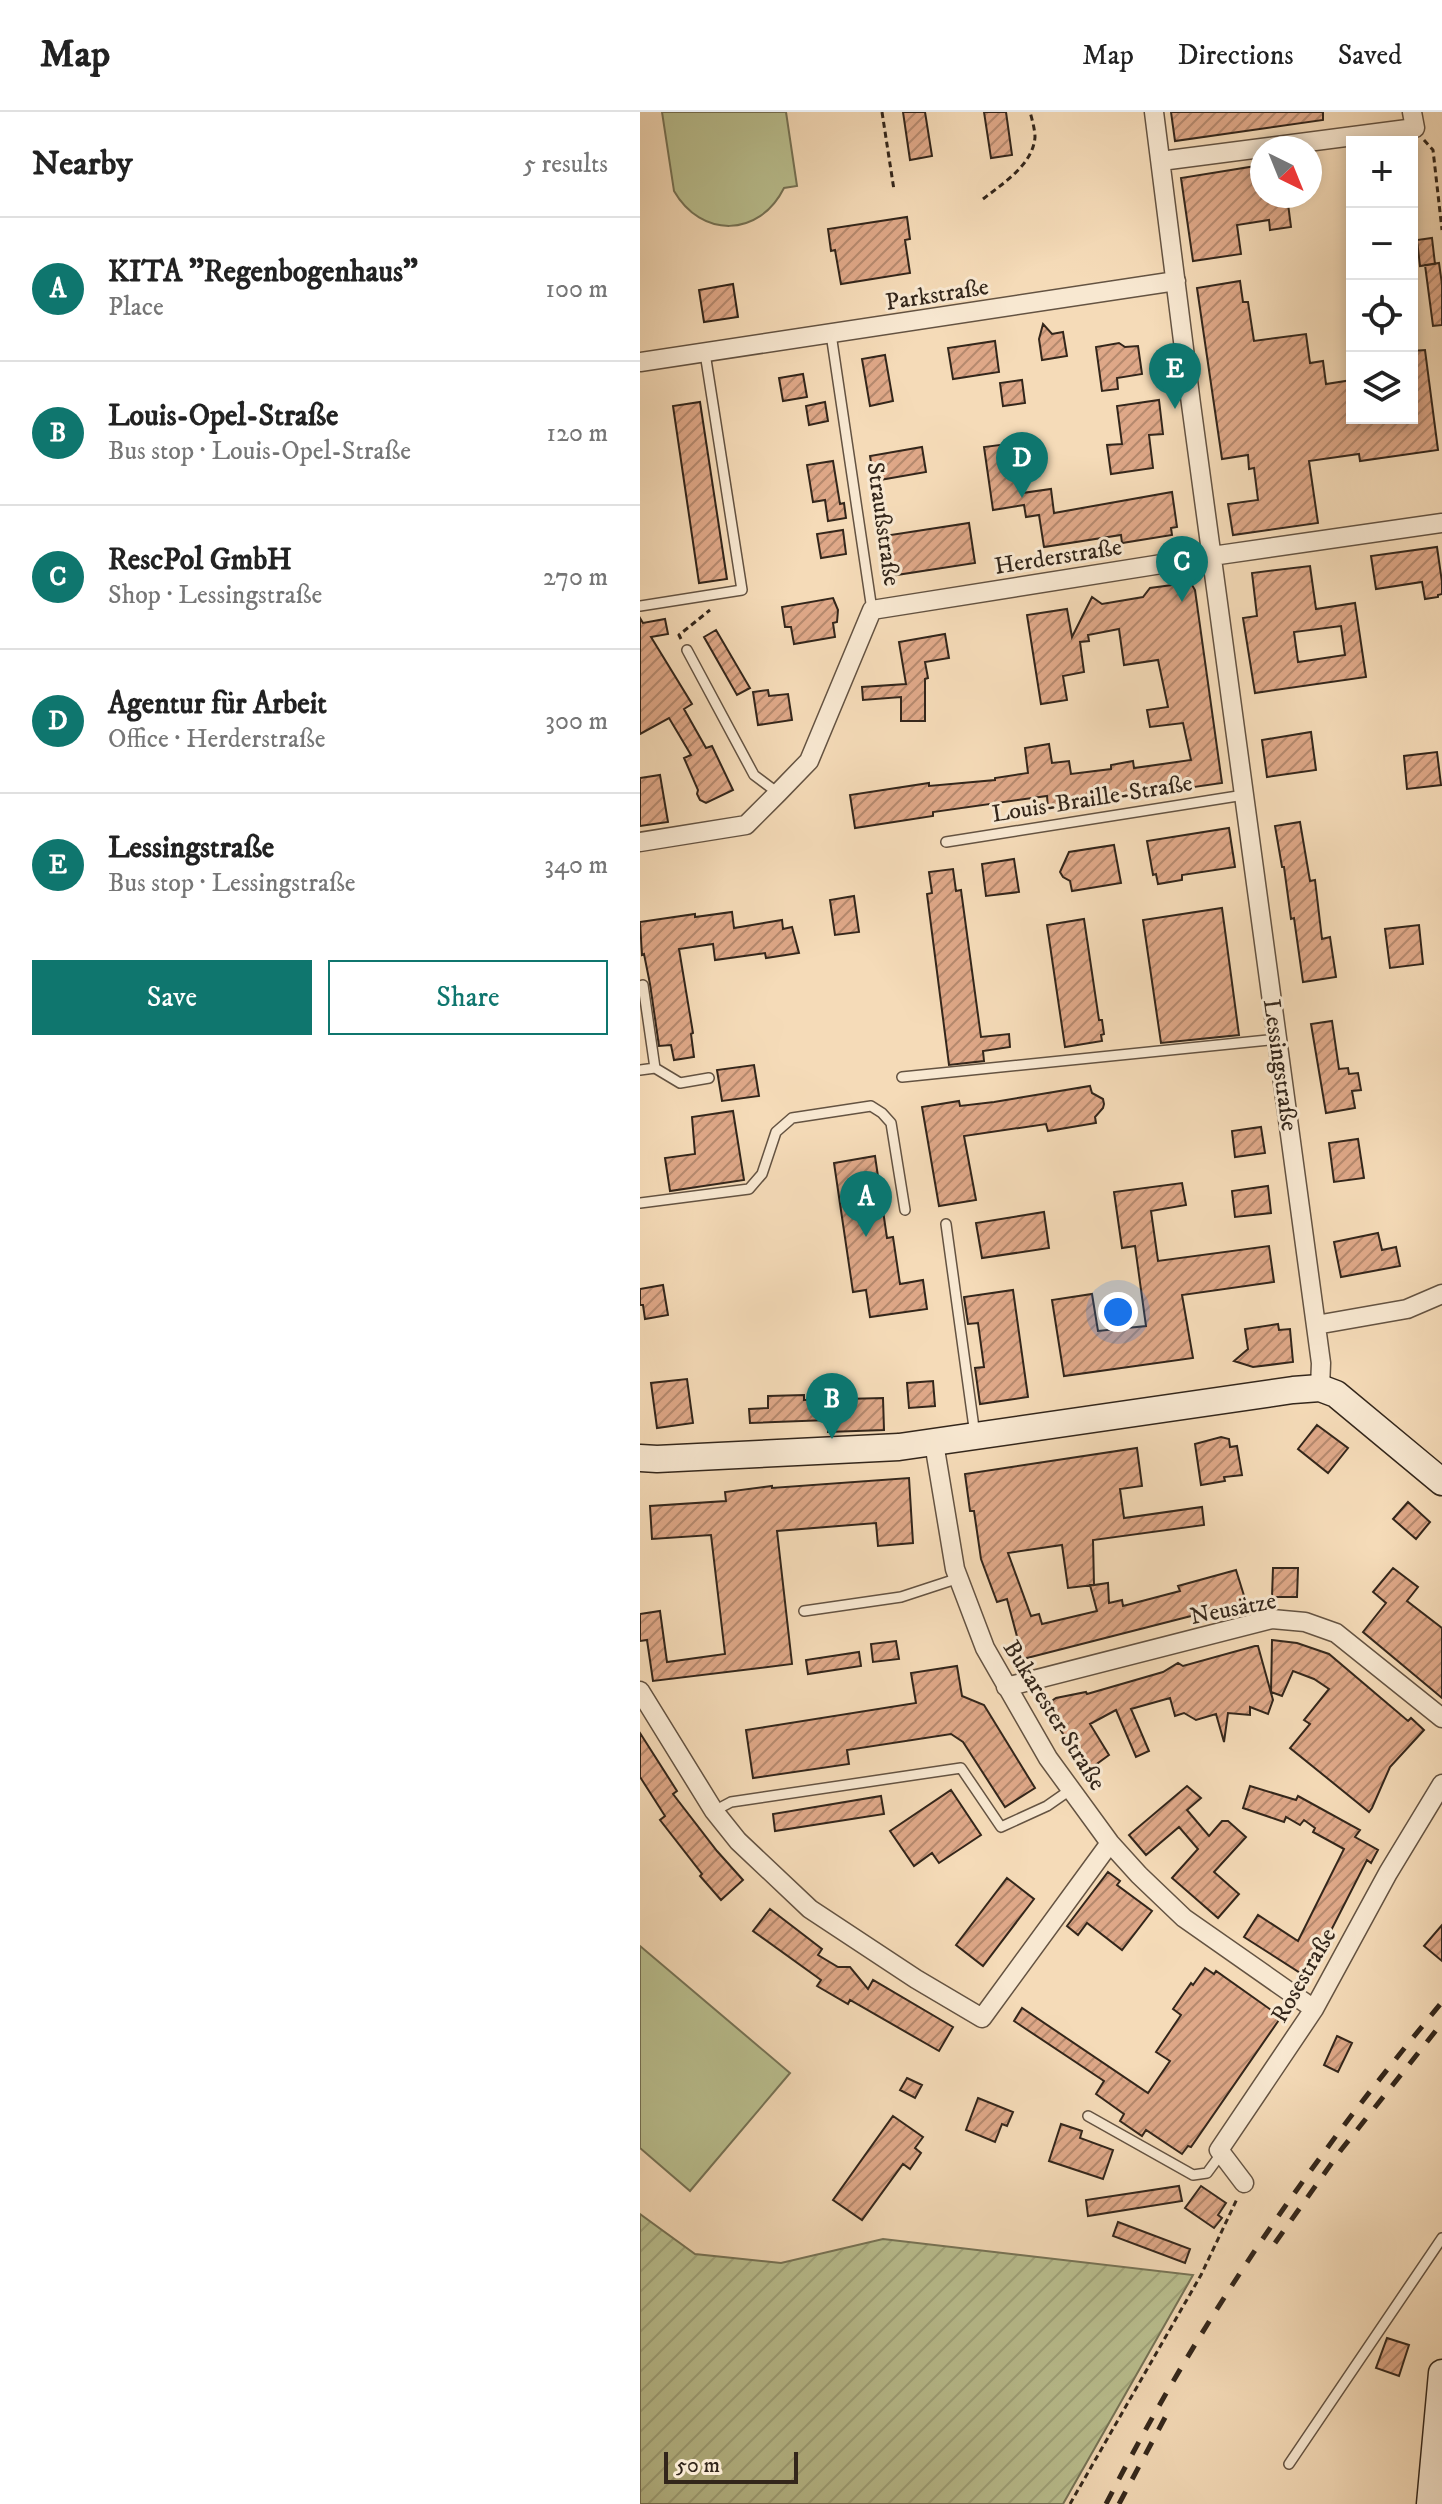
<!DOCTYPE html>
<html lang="en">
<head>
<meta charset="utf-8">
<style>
	:root { --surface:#fff; --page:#f2f2f2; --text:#222; --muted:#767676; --line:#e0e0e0; --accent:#0f766e }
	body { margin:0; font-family:"IM FELL DW Pica",serif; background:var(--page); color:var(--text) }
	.controls { position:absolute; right:24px; top:24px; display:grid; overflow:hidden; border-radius:0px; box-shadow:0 4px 12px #0003 }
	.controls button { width:72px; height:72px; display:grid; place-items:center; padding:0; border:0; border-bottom:2px solid var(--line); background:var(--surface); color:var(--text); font:40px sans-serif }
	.compass { position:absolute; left:610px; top:24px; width:72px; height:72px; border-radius:50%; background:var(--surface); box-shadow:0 4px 12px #0003; rotate:137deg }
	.scale { position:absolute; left:24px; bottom:20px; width:134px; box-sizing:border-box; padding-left:8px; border:4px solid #33261b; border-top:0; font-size:22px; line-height:28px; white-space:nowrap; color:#33261b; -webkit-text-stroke:6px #f8e8d1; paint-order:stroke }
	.you { position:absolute; left:478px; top:1200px; width:28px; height:28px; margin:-20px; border:6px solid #fff; border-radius:50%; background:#1a73e8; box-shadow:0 0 0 12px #1a73e833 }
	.badge { display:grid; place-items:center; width:52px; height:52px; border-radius:50%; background:var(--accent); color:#fff; font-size:26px; font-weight:700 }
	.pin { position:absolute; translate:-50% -66px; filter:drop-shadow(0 2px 4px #0008) }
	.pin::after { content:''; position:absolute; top:42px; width:28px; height:24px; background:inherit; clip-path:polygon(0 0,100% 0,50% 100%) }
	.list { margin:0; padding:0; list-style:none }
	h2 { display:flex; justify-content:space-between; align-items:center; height:104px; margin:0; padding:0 32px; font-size:34px }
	h2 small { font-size:26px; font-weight:400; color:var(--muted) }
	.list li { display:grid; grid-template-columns:52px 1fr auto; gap:24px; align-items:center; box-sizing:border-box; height:144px; padding:0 32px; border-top:2px solid var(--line) }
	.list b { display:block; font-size:30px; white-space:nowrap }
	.list p { margin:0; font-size:26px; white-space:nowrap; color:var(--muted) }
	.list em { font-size:26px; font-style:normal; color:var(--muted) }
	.actions { display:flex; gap:16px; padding:24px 32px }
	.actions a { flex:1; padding:18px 0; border:2px solid var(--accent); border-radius:0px; text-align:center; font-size:28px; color:var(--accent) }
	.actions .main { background:var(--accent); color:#fff }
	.icon { flex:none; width:44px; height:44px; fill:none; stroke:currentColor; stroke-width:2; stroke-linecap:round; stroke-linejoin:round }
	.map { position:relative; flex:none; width:802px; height:2392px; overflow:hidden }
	header { display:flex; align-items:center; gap:48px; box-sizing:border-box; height:112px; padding:0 40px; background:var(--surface); border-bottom:2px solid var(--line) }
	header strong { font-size:38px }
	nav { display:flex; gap:44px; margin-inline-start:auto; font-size:28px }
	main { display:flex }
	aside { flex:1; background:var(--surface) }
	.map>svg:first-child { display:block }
</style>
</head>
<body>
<header>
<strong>Map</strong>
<nav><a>Map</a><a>Directions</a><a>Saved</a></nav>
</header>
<main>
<aside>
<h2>Nearby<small>5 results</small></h2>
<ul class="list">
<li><span class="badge">A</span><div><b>KITA &quot;Regenbogenhaus&quot;</b><p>Place</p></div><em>100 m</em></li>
<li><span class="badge">B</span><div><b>Louis-Opel-Straße</b><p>Bus stop · Louis-Opel-Straße</p></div><em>120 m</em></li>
<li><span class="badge">C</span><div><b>RescPol GmbH</b><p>Shop · Lessingstraße</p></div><em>270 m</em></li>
<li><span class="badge">D</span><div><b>Agentur für Arbeit</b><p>Office · Herderstraße</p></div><em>300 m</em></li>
<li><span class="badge">E</span><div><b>Lessingstraße</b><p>Bus stop · Lessingstraße</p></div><em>340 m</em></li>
</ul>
<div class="actions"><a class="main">Save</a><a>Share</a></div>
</aside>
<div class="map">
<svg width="802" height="2392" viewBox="0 0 802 2392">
	<defs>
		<pattern id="garden-furrows" width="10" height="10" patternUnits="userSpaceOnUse" patternTransform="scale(2)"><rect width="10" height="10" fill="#bac090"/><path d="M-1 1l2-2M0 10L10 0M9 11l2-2" fill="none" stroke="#a0a57c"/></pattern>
		<pattern id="building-hatch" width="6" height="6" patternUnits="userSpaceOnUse" patternTransform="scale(2)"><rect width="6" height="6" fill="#dfa888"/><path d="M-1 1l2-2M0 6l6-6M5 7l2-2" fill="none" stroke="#b5896e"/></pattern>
	</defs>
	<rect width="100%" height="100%" fill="#f5dbb8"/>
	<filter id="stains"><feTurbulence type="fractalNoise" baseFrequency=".0025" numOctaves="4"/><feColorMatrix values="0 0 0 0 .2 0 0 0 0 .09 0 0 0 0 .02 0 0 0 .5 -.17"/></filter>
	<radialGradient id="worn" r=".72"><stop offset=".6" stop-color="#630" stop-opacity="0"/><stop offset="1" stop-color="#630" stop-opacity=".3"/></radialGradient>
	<path fill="#bac090" stroke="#767356" stroke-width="2" d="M22,0H146L157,74L144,76C119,126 61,126 34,79Z
		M0,1834L150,1961L50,2079L0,2036Z"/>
	<path fill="url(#garden-furrows)" stroke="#767356" stroke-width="2" d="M0,2102L55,2142L141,2151L243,2127L553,2163L423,2392H0Z"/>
	<path fill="url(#building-hatch)" stroke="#33261b" stroke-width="2" fill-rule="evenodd" d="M263,0H285L292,44L270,48Z
		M344,0H366L372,43L351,46Z
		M531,0H683V8L535,29Z
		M622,53V84H647L651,115L630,118L629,108L597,113L601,142L553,149L541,66Z
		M267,105L270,127L265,128L270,161L201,172L195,138L191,139L188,117Z
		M792,126L795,152L780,154L777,128Z
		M799,151L802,172V213L793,214L785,153Z
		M600,169L603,190H608L614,229L666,222L670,251L683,249L686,272L712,268V306H772V239L785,238L798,338L720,349L719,342L669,349L678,411L593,423L588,392L618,388L614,356L609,357L608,343L582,347L557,176Z
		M93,172L98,205L64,210L59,178Z
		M403,212L412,222L423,220L427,244L402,248L399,227Z
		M355,229L359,260L313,267L308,236Z
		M479,231L485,235L498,234L502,262L477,266L478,277L462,279L456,235Z
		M245,243L253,289L230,294L222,247Z
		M163,262L167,285L143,289L139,266Z
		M382,268L385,291L363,294L360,271Z
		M519,288L523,322L509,323L513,356L471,362L467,333L482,332L477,294Z
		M60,290L87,467L59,471L33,294Z
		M185,290L188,309L169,313L166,294Z
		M375,331L382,381L411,377L414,401L532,380L537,415L531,416L532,423L482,431L481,423L404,435L399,403L386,405L384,393L353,398L344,335Z
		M282,335L286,360L234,369L230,344Z
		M193,349L200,392L204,391L206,406L188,409L185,388L173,390L167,353Z
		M329,411L335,451L250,464L244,424Z
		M203,418L206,442L181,446L177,422Z
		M797,435L802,470V482L798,483V485L785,487L782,470L736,477L731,444Z
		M670,454L676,497L715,491L726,565L615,581L603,506L617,504L612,461ZM701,514L705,543L658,550L654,520Z
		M547,471L552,473L555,478L582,671L408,696L407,684L293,700V704L215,716L210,683L289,671V674L355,668V666L388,661L385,636L409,632L412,651L429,649L431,662L471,657V653L493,649L494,656L551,648L543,611L510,615L507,598L528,595L518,548L484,553L479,517L448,523L449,529L440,530L444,560L423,564L427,588L401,592L387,503L427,497L432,525L452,485L462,492L503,485L510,476Z
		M193,486L198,498L197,510L193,511L195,525L154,532L151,515H145L142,495Z
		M0,506L3,511L25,507L28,522L11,525L52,592L44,597L66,636L72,634L93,678L66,691L60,688L57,682L58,678L44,646L51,643L29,606L0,622Z
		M76,518L110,576L97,583L64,525Z
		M305,522L309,546L285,550L288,566L285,567V609H261V585L223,588L222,575L266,572L259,530Z
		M128,578L129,584L148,582L152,608L118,613L113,580Z
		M671,620L676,658L627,665L622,628Z
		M797,640L801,673L767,677L764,644Z
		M20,663L28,710L0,714V666Z
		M660,710L670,769L675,768L682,827L690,825L696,865L663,870L654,806L651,807L644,755H642L635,714Z
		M589,716L595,755L542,763V768L518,772L516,762L513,763L507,729Z
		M474,733L481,771L432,779L430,769L423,765L420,760L429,740Z
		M374,747L379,780L346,784L342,752Z
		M313,757L316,779L321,778L341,925L369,922L370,935L343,939L344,949L309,953L287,782L292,781L289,760Z
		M214,784L219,820L195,823L190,788Z
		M582,796L599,923L521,931L503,808Z
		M92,800L94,816L142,808L143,817L152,815L159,841L126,846L125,841L75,848L73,832L39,837L53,921L51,922L54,945L34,948L31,933L19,934L10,872L4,842L2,843L0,810L55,802V805Z
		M444,807L459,908H462L464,922L461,923L462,929L425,935L407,813Z
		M779,813L783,852L750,856L745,817Z
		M692,909L699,957L708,956L709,962L718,961L721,978L712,979L715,996L686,1001L671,912Z
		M114,953L119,984L82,989L77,958Z
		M450,974L452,981L463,987L464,992L463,996L455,1005L456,1011L408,1019L406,1012L324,1024L336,1088L299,1094L282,995L319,989L320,994L354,990Z
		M93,999L104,1068L30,1079L25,1046L55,1042L52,1005Z
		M621,1015L625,1041L595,1045L592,1019Z
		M718,1027L724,1066L694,1070L689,1031Z
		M235,1044L247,1126L253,1125L260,1172L283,1168L287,1197L230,1205L226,1178L213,1180L194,1051Z
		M542,1071L546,1093L511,1099L518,1149L629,1134L634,1170L542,1183L553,1246L424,1264L412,1188L452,1182L458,1219L506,1214L495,1134L482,1136L474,1080Z
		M628,1074L631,1101L595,1105L592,1079Z
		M404,1100L409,1136L342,1146L336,1111Z
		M738,1121L742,1138L756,1135L760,1154L701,1165L694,1130Z
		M23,1173L28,1203L5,1207L3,1193H0V1177Z
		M373,1178L388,1285L340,1292L335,1256L344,1255L338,1211L328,1212L324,1185Z
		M638,1212L639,1218L650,1217L653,1250L613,1255L594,1249L608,1237L605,1217Z
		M47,1267L53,1311L17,1316L11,1271Z
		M293,1269L295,1294L269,1296L267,1271Z
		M164,1283V1288L243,1286L244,1318L188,1320V1308L110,1311L109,1297L128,1296V1284Z
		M677,1313L708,1336L688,1361L658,1337Z
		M581,1325L589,1327L590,1335L597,1334L602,1363L584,1365L585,1369L561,1373L555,1332Z
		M497,1336L502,1374L480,1377L484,1406L562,1395L564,1413L453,1428L454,1473L468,1471L469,1491L482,1488L483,1494L540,1479L538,1474L596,1458L606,1490L383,1547L367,1487L357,1490L341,1447L334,1399H330L325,1362ZM422,1433L428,1476L454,1473H450L457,1499L402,1512L399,1502L391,1504L368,1441Z
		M269,1366L273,1431L238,1434L236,1411L137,1419L152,1552L13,1569L7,1528L0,1529V1502L20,1499L27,1550L85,1542L71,1423L12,1427L10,1394L86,1389L85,1380L132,1374V1376Z
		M768,1390L790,1410L776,1427L753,1407Z
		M633,1456H658L657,1485H632Z
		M753,1456L778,1475L767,1489L802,1516V1586L723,1520L746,1491L733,1480Z
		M632,1528L657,1531L689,1542L768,1609L771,1606L784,1618L750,1655L732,1696L729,1700L650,1636L670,1612L664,1608L689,1577L674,1567L653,1559L642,1584L631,1580Z
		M256,1529L259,1547L233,1550L231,1532Z
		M615,1534H618L633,1588L628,1602L610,1595V1603L588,1601L584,1630L576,1602L556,1608L544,1601L535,1604L530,1586L491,1597L509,1639L496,1645L476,1598L450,1612L469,1643L447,1659L409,1600L410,1590L416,1586L446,1580L447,1582L523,1560L538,1551L543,1554Z
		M219,1540L221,1554L168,1562L166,1548Z
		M317,1554L322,1584L344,1593L395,1676L365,1695L323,1630L311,1622L207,1638L209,1652L113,1666L106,1618L276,1591L271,1561Z
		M0,1621L37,1679L33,1682L77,1739L103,1768L81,1788L60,1764L62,1762L20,1708L25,1704L0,1665Z
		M547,1674L561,1686L547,1698L569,1724L582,1709H588L606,1725L574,1760L599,1782L578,1806L532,1766L558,1737L539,1715L506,1743L489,1723Z
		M610,1674L656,1688L658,1684L720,1718L715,1725L738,1738L731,1751L727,1748L678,1844L665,1864L604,1825L618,1803L658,1829L704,1737L673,1720L675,1716L664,1708L660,1713L646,1705L644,1710L603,1696Z
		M311,1678L341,1723L299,1751L292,1741L274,1754L250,1719Z
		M241,1684L244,1702L135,1719L133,1702Z
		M468,1760L480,1769L477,1773L512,1799L482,1838L447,1811L438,1823L427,1814Z
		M367,1766L394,1787L343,1854L316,1833Z
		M130,1797L182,1837L178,1843L198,1855H210L228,1877L233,1868L313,1915L299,1939L210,1888L208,1892L177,1874L181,1868L113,1819Z
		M802,1813V1849L784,1834Z
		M565,1856L574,1862L576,1859L641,1905L551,2035L548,2034L542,2042L506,2018L502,2024L480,2009L484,2002L456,1982L464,1969L374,1909L382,1896L508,1981L530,1949L516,1940L541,1903L533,1897L551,1871L553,1873Z
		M697,1924L712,1931L698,1960L684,1953Z
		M267,1966L282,1973L275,1986L260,1978Z
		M338,1986L373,2000L367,2014L362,2012L355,2030L326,2018Z
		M253,2004L283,2025L275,2036L281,2041L270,2057L263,2052L222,2108L193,2088Z
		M421,2012L442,2019L440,2026L473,2038L463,2067L409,2049Z
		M539,2074L542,2089L448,2104L446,2088Z
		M561,2074L586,2091L578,2103L582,2106L574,2116L545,2096Z
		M478,2110L550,2137L545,2151L473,2124Z
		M747,2226L769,2233L759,2264L736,2256Z"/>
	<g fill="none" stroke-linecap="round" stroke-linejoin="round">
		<g stroke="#645342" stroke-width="12">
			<path id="service" d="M191,222L232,498
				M0,494L102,478L65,241
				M47,538L114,663L138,681
				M306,730L604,683
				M0,874L3,873L15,956L40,971L69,966
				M0,958L15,956
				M262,965L638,927
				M0,1091L109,1077L122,1062L136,1020L152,1006L231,994L242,1001L251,1011L265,1098
				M306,1112L335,1323
				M164,1499L261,1485L319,1466
				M74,1699L91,1690L321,1656L361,1715L407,1694L430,1678
				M448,2004L553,2063L567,2061L581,2042
				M649,2352L802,2126"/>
		</g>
		<g stroke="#645342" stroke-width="21">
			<path id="minor" d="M514,0L551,292L681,1251L680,1276
				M521,49L775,16L772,0
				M0,250L536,169
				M0,730L106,713L138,681L169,649L232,498L572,444L802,411
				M676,1213L767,1197L802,1182
				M294,1331L315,1457L345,1536L408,1646L470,1731L499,1763L544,1806L674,1897
				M366,1575L632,1507L665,1510L696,1521L802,1606
				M0,1579L74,1699L98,1729L170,1797L276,1867L342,1906L470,1731
				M604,2071L579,2038L674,1897L748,1761L802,1672"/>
		</g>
		<g stroke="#33261b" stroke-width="29">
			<path id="secondary" d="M0,1346L17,1347L259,1335L653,1278L680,1276L696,1282L802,1370
				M790,2392L802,2261"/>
		</g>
		<path stroke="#33261b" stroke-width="3" stroke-dasharray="6 4" stroke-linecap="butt" d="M242,0L254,78
			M784,28L793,38L802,118
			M343,87C362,72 393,53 395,25C395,18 392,7 390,0
			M41,527L39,523L70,498
			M430,2392L561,2163L597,2087"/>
		<use href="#service" stroke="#f8e8d1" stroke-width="9"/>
		<use href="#minor" stroke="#f8e8d1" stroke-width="18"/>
		<use href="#secondary" stroke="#f8e8d1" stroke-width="26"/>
		<path stroke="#33261b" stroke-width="5" stroke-dasharray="14 14" stroke-linecap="butt" d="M635,2131L701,2038L802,1911
			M466,2392C529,2269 602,2151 685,2039C722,1988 762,1939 802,1890
			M479,2392L528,2300"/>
	</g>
	<g text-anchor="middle" stroke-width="6" stroke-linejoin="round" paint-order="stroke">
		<g font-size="24" fill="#33261b" stroke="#f8e8d1">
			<text transform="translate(297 182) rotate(-9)" y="8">Parkstraße</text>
			<text transform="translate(244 412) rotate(82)" y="8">Straußstraße</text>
			<text transform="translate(418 444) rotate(-9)" y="8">Herderstraße</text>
			<text transform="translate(452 686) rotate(-9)" y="8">Louis-Braille-Straße</text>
			<text transform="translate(641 953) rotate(82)" y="8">Lessingstraße</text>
			<text transform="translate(593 1496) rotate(-11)" y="8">Neusätze</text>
			<text transform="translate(415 1603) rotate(58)" y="8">Bukarester Straße</text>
			<text transform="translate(663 1863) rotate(-60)" y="8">Rosestraße</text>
		</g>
	</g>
	<rect width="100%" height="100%" filter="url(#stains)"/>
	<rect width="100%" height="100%" fill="url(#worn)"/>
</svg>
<div class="controls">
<button>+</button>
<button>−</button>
<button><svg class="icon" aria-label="locate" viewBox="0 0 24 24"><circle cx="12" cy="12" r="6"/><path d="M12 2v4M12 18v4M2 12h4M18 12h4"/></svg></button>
<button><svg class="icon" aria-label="layers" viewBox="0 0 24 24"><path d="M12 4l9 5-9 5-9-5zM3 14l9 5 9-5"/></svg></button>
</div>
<svg class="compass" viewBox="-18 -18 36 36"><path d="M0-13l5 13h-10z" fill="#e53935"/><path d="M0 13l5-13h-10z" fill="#767676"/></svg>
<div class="scale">50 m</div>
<div class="you"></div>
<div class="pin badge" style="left:226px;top:1125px">A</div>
<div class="pin badge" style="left:192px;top:1327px">B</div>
<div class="pin badge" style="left:542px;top:490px">C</div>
<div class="pin badge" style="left:382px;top:386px">D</div>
<div class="pin badge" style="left:535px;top:297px">E</div>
</div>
</main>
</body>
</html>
